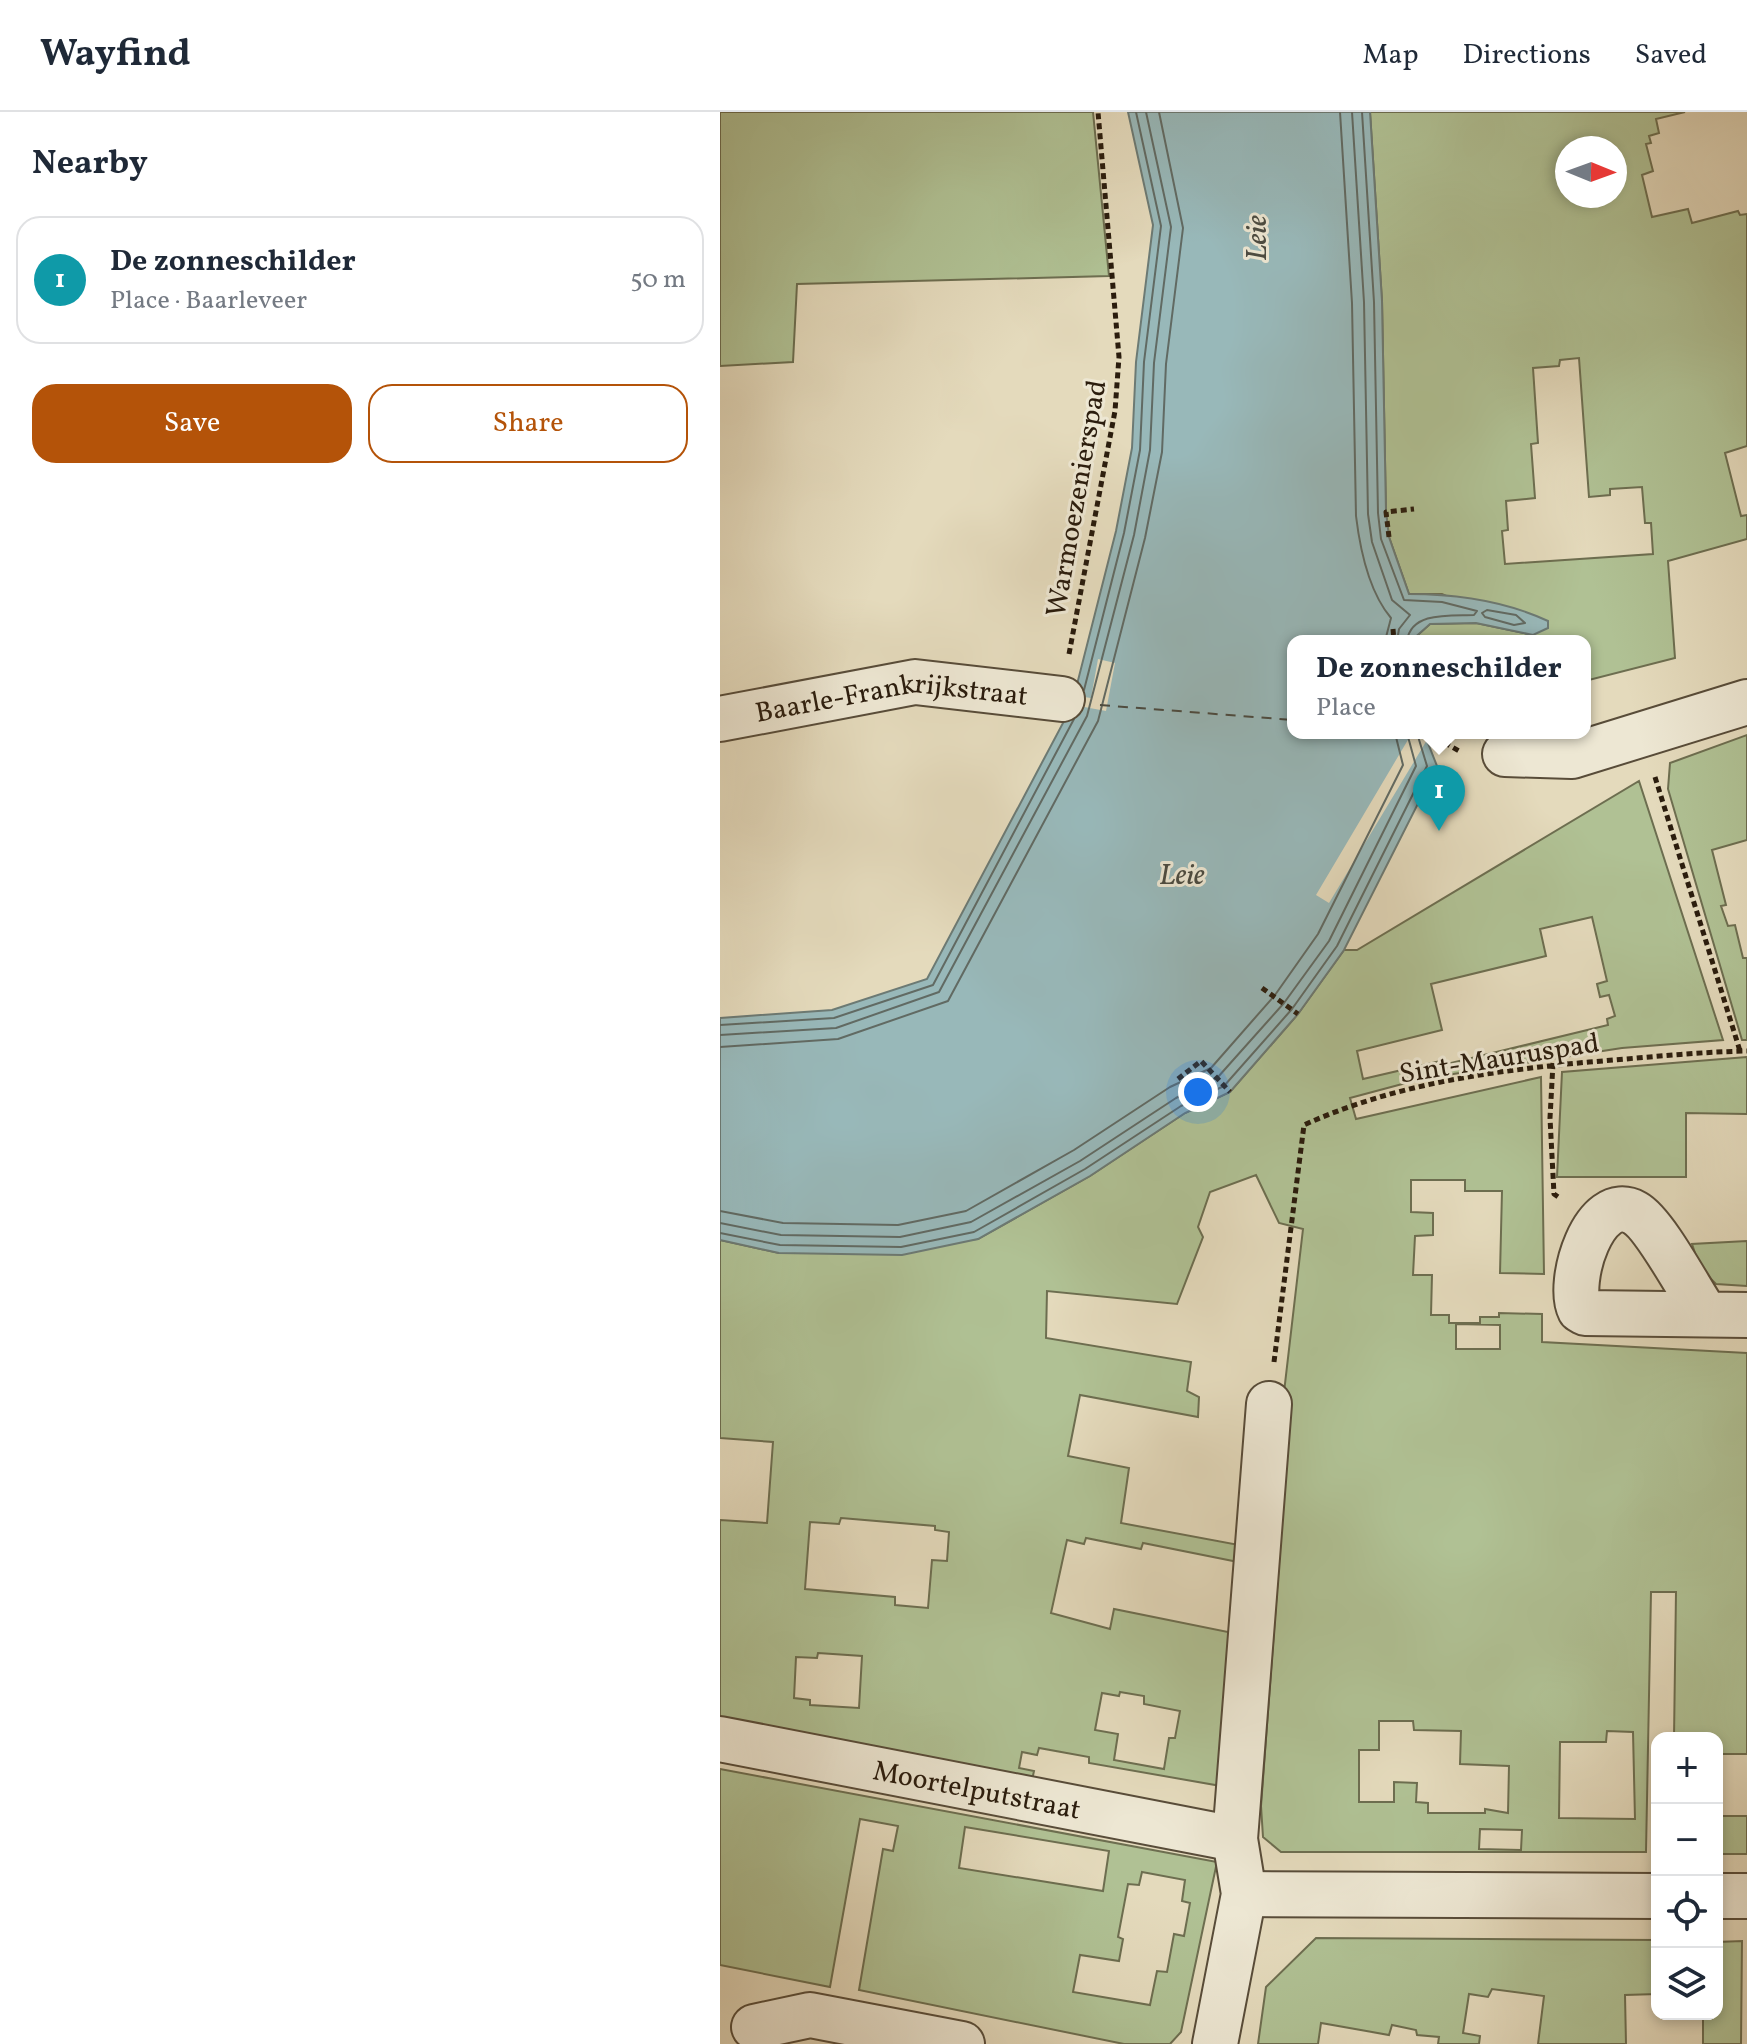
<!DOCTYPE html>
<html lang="en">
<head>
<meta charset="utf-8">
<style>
	:root { --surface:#fff; --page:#f6f6f7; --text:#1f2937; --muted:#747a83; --line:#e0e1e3; --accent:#b45309 }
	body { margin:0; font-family:Vollkorn,serif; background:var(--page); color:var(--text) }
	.controls { position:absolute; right:24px; bottom:24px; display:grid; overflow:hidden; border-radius:16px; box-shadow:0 4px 12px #0003 }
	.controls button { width:72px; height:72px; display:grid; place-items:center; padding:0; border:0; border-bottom:2px solid var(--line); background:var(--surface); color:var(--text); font:40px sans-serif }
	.compass { position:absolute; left:835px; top:24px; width:72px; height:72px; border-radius:50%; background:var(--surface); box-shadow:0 4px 12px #0003; rotate:91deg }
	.you { position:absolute; left:478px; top:980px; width:28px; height:28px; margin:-20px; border:6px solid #fff; border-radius:50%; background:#1a73e8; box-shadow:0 0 0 12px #1a73e833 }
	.badge { display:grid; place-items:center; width:52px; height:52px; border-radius:50%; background:var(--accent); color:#fff; font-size:26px; font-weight:700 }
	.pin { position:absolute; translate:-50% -66px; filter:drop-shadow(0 2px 4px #0008) }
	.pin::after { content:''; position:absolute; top:42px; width:28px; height:24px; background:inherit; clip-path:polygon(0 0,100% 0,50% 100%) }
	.popup { position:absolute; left:567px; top:523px; width:304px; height:104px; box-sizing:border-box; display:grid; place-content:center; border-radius:16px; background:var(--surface); filter:drop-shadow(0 2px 6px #0005); font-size:26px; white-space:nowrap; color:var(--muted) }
	.popup b { font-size:30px; color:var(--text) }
	.popup::after { content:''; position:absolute; left:50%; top:100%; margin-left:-16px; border:16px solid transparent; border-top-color:var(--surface) }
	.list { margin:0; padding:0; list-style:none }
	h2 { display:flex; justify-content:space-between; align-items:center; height:104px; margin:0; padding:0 32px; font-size:34px }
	h2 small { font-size:26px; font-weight:400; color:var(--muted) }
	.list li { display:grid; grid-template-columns:52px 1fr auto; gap:24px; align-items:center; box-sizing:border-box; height:128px; margin:0 16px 16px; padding:0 16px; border:2px solid var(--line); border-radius:24px }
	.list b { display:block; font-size:30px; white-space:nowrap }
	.list p { margin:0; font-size:26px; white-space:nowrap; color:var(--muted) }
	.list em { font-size:26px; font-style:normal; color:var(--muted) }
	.actions { display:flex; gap:16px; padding:24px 32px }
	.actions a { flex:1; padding:18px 0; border:2px solid var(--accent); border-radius:24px; text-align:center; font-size:28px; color:var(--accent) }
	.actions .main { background:var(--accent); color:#fff }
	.icon { flex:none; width:44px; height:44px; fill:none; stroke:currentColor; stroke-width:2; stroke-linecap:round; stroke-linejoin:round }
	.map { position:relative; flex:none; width:1027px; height:1932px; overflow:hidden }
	header { display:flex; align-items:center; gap:48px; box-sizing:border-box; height:112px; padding:0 40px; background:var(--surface); border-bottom:2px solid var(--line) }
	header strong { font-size:38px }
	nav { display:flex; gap:44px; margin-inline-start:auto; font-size:28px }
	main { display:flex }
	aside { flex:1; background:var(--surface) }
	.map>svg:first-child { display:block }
</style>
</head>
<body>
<header>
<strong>Wayfind</strong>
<nav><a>Map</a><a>Directions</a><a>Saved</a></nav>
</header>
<main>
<aside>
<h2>Nearby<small></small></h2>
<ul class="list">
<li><span class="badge" style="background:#0f9aa8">1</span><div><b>De zonneschilder</b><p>Place · Baarleveer</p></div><em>50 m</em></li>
</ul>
<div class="actions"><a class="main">Save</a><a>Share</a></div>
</aside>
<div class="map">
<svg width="1027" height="1932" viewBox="0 0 1027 1932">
	<rect width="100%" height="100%" fill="#e4dabc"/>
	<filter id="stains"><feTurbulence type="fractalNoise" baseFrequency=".0025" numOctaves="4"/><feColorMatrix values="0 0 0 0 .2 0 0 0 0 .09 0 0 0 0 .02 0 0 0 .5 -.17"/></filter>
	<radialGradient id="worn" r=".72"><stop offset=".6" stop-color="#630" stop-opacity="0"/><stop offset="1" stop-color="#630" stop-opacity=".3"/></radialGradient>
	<path fill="#b0c194" stroke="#6d6e50" stroke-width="2" fill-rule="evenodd" d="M0,0H373L389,164L77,172L73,250L0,254Z
		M650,0H965L936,7L939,21L929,24L931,31L926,32L933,59L922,63L932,105L968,97L972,111L1018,99L1020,103L1027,102V334L1005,341L1021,404L1027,403V427L948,449L955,546L865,569V529H691L710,512L756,511L813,523L722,482H689L669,425L666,400L662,189ZM847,36H895V84H847ZM859,246L869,385L890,383V377L922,375L925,411H931L933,442L785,452L782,419L788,418L786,389L815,386L811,332L818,331L813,256L839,254L840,248Z
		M1027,623V728L992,738L1006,793L1001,794L1008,814L1015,813L1023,846H1027V928H1022L948,677L950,651Z
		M919,669L1003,928L902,936L701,967L630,986L636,1007L821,965L824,1162L780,1161L782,1079H745V1068H691V1100L713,1101V1123L695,1124L693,1163H712L711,1203H729V1211H760V1205H779V1201L822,1202V1230L1027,1241V1642H997V1626H954L956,1480H931L926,1740H561L543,1725L541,1694L569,1316L563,1289L583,1117L559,1111L536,1063L490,1080L478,1115L483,1125L457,1192L327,1179L326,1226L471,1250L467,1279L479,1285L478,1305L360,1283L348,1344L409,1356L401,1411L519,1433L518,1450L423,1431L421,1437L366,1426L364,1432L347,1428L331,1501L390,1517L394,1497L513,1521L501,1674L369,1651V1645L319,1636L317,1643L302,1640L299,1656L314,1659L312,1668L0,1608V1408L47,1411L53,1330L0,1326V1128L59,1141L258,1127L370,1064L465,1001L510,980L578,902L624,838H637ZM872,805L887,869L877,872L880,885L889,883L895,904L887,907L888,913L727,952L725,948L643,967L637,939L722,918L711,872L826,844L820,817ZM736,1212L780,1213V1237H736ZM121,1406L215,1414V1418L229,1420L227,1449L212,1448L208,1496L175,1493V1485L85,1477L90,1410L119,1412ZM98,1541L142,1544L139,1596L90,1593V1588L74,1586L76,1545L97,1546ZM400,1580L424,1584V1592L460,1599L455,1626H449L444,1657L394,1648L398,1622L375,1618L382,1581L399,1584ZM659,1609H693L694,1618L741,1619L740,1652L789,1654L788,1701L765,1697V1701H708V1691L696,1690L697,1671L674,1670V1690H639V1638H659ZM887,1619L913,1620L915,1707L839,1706L840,1630H886ZM760,1717L802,1718L801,1738L759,1737Z
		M1027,945V1002L966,1001V1065H837L842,960Z
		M1027,1129V1174L996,1172L980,1156L972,1132Z
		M0,1657L497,1750L461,1920L450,1932H404L139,1878L163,1737L173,1739L178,1714L140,1707L110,1875L0,1853ZM245,1715L389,1739L383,1779L239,1756ZM422,1760L465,1768L462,1789L470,1791L464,1824L454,1822L447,1860L437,1859L430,1893L353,1880L360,1843L399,1849L403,1827L398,1825L408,1772L419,1773Z
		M997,1704H1027V1742H997Z
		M596,1826L937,1828V1882L905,1883L906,1932H818L824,1884L772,1877L768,1885L749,1882L743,1921L760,1924L759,1932H718L719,1925L697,1923L696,1918L672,1913L669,1923L601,1911L598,1932H538L546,1875Z
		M1022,1829L1021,1932H983V1902H997V1830Z"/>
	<path fill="#98b8b9" stroke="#6c7a74" stroke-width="2" d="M408,0H650L662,189L666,400L669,425L689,482C737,482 785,489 828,509V516L813,523L756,511L710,512L691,529H573V621H704L717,654L624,838L578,902L510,980L465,1001L370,1064L258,1127L182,1143L59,1141L0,1128V906L112,898L207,867L351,596L396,419L412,336L416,250L433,113Z"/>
	<path fill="#e4dabc" d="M378,547L395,551L386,599L348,592L350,583L371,586Z
		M692,621H708L712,630L707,628L609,791L596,783Z"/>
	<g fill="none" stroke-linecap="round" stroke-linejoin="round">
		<path stroke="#616a63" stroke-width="2" d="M620,0L632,191L636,404C640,437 649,480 671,506L665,529
			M632,0L644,190L648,402L652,430L672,488L690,503L679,517L677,529
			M642,0L654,190L658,401L661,427L684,488L722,490L757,499L754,503C731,504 691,499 687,529
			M767,498L796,503L805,511L794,513L765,505L762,501Z
			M364,578L404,421L420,338L424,250L441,114L416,0
			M0,913L114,906L213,873L354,607
			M0,923L116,916L219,880L367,604L414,423L430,338L434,251L451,115L426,0
			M0,935L118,927L228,889L378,609L425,426L442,340L446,252L463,116L439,0
			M0,1099L63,1111L178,1113L246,1099L354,1038L450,975L491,956L555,883L598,822L683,653L675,621
			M0,1111L61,1123L180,1125L251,1110L360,1049L456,986L498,965L564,891L609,829L696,654L687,621
			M0,1121L60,1133L181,1135L254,1120L365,1057L461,994L504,974L572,897L617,834L707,654L697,621"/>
		<path stroke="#4b4b41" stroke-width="2" stroke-dasharray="10 8" stroke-linecap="butt" d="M380,593L573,608"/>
		<g stroke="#584c39" stroke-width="48">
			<g id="street">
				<path id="s1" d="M0,607L195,570L342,587"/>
				<path d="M785,642L852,644L1027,590"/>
				<path d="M985,1201C970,1179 935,1112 915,1101C874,1078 846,1171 860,1198L865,1201L1027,1203"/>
				<path id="s2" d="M0,1627L515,1727"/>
				<path d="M524,1782L937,1784"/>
				<path d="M997,1784H1027"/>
				<path d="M34,1915L90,1903L242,1932"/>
				<path d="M495,1932L524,1782L515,1727L549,1292"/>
			</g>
		</g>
		<path stroke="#2a1c0d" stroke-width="5" stroke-dasharray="6 4" stroke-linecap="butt" d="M669,425L666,400L694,397
			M673,517L674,529
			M349,542L395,299L399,245L378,0
			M707,621L741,640
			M935,665L1020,939
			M542,876L578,902
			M833,951L830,1006L834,1082L841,1087
			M458,967L481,949L510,980
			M554,1250L584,1013C674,972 771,959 869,950C922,946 974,940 1027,939"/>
		<use href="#street" stroke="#ede7d3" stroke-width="44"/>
	</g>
	<g text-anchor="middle" stroke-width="6" stroke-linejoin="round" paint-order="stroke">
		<g font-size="28" fill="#2a1c0d" stroke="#ede7d3">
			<text transform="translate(355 386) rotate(-80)" y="10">Warmoezenierspad</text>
			<text dy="10" stroke="none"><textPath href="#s1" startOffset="174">Baarle-Frankrijkstraat</textPath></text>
			<text transform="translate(779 945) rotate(-9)" y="10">Sint-Mauruspad</text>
			<text dy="10" stroke="none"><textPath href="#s2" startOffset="262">Moortelputstraat</textPath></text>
		</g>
		<g font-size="30" font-style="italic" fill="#4b4b41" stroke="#ede7d3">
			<text transform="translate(536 126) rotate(-90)" y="10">Leie</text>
			<text x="462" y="772">Leie</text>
		</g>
	</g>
	<rect width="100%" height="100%" filter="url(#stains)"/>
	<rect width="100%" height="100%" fill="url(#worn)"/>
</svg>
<div class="controls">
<button>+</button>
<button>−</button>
<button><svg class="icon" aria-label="locate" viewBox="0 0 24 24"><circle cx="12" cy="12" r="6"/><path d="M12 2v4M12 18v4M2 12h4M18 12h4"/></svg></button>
<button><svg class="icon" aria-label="layers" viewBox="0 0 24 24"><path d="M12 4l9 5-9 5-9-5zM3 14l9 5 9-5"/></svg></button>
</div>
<svg class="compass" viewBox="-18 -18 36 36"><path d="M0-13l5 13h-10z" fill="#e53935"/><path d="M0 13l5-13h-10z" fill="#747a83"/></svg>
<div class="you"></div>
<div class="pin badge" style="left:719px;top:719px;background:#0f9aa8">1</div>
<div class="popup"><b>De zonneschilder</b>Place</div>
</div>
</main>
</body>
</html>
